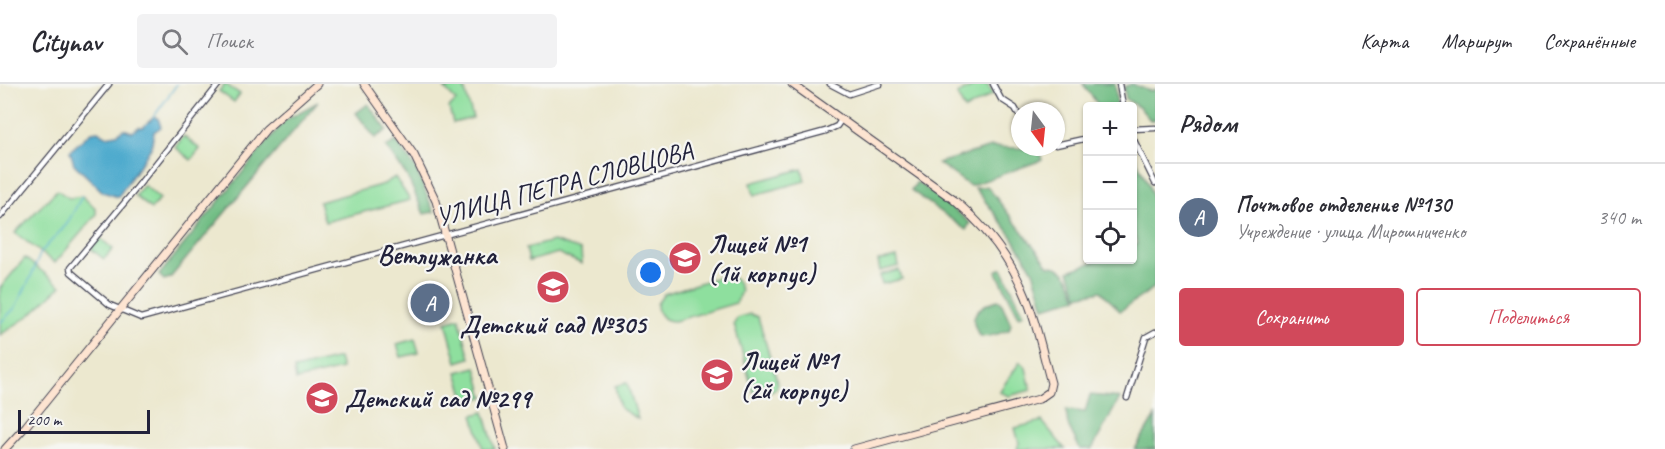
<!DOCTYPE html>
<html lang="ru">
<head>
<meta charset="utf-8">
<style>
	:root { --surface:#fff; --page:#f2f2f3; --text:#2b2b33; --muted:#7c7c81; --line:#e1e1e2; --accent:#d1495b }
	body { margin:0; font-family:Caveat,sans-serif; background:var(--page); color:var(--text) }
	.controls { position:absolute; right:18px; top:18px; display:grid; overflow:hidden; border-radius:6px; box-shadow:0 2px 4px #0004 }
	.controls button { width:54px; height:54px; display:grid; place-items:center; padding:0; border:0; border-bottom:2px solid var(--line); background:var(--surface); color:var(--text); font:30px sans-serif }
	.compass { position:absolute; left:1011px; top:18px; width:54px; height:54px; border-radius:50%; background:var(--surface); box-shadow:0 2px 4px #0004; rotate:165deg }
	.scale { position:absolute; left:18px; bottom:15px; width:132px; box-sizing:border-box; padding-left:6px; border:3px solid #22223b; border-top:0; font-size:16px; line-height:21px; white-space:nowrap; color:#22223b; -webkit-text-stroke:4px #f6f6f2; paint-order:stroke }
	.you { position:absolute; left:651px; top:189px; width:21px; height:21px; margin:-15px; border:4px solid #fff; border-radius:50%; background:#1a73e8; box-shadow:0 0 0 9px #1a73e833 }
	.badge { display:grid; place-items:center; width:39px; height:39px; border-radius:50%; background:var(--accent); color:#fff; font-size:20px; font-weight:700 }
	.pin { position:absolute; translate:-50% -50%; border:3px solid #fff; box-shadow:0 2px 6px #0006 }
	.list { margin:0; padding:0; list-style:none }
	h2 { display:flex; justify-content:space-between; align-items:center; height:78px; margin:0; padding:0 24px; font-size:26px }
	h2 small { font-size:20px; font-weight:400; color:var(--muted) }
	.list li { display:grid; grid-template-columns:39px 1fr auto; gap:18px; align-items:center; box-sizing:border-box; height:108px; padding:0 24px; border-top:2px solid var(--line) }
	.list b { display:block; font-size:22px; white-space:nowrap }
	.list p { margin:0; font-size:20px; white-space:nowrap; color:var(--muted) }
	.list em { font-size:20px; font-style:normal; color:var(--muted) }
	.actions { display:flex; gap:12px; padding:18px 24px }
	.actions a { flex:1; padding:14px 0; border:2px solid var(--accent); border-radius:6px; text-align:center; font-size:21px; color:var(--accent) }
	.actions .main { background:var(--accent); color:#fff }
	.icon { flex:none; width:33px; height:33px; fill:none; stroke:currentColor; stroke-width:2; stroke-linecap:round; stroke-linejoin:round }
	.map { position:relative; flex:none; width:1155px; height:365px; overflow:hidden }
	header { display:flex; align-items:center; gap:36px; box-sizing:border-box; height:84px; padding:0 30px; background:var(--surface); border-bottom:2px solid var(--line) }
	header strong { font-size:28px }
	nav { display:flex; gap:33px; margin-inline-start:auto; font-size:21px }
	.search { width:420px; height:54px; background:var(--page); display:flex; align-items:center; gap:15px; box-sizing:border-box; padding:0 21px; border-radius:6px; color:var(--muted); font-size:22px }
	main { display:flex }
	aside { flex:1; background:var(--surface) }
	.map>svg:first-child { display:block }
</style>
</head>
<body>
<header>
<strong>Citynav</strong>
<div class="search"><svg class="icon" aria-label="search" viewBox="0 0 24 24"><circle cx="10" cy="10" r="6"/><path d="M15 15l6 6"/></svg>Поиск</div>
<nav><a>Карта</a><a>Маршрут</a><a>Сохранённые</a></nav>
</header>
<main>
<div class="map">
<svg width="1155" height="365" viewBox="0 0 1155 365">
	<rect width="100%" height="100%" fill="#f6f6f2"/>
	<filter id="ink" filterUnits="userSpaceOnUse"><feTurbulence type="fractalNoise" baseFrequency=".0167" numOctaves="2"/><feDisplacementMap in="SourceGraphic" scale="12" xChannelSelector="R" yChannelSelector="G"/><feConvolveMatrix kernelMatrix="1 2 1 2 8 2 1 2 1" color-interpolation-filters="sRGB"/></filter>
	<filter id="wash" filterUnits="userSpaceOnUse"><feTurbulence type="fractalNoise" baseFrequency=".008" numOctaves="4" result="noise"/><feDisplacementMap in="SourceGraphic" scale="24" xChannelSelector="R" yChannelSelector="G"/><feGaussianBlur stdDeviation="1.35" result="paint"/><feColorMatrix in="noise" values="0 0 0 0 0 0 0 0 0 0 0 0 0 0 0 0 0 1.4 0 .05"/><feComposite in="paint" operator="in"/></filter>
	<g filter="url(#wash)">
		<rect width="100%" height="100%" fill="#ece8cf"/>
		<path fill="#8edf9e" stroke="#58806c" stroke-width="1.5" d="M225,0L240,10L234,18L219,7Z
			M463,0L473,34L453,39L449,24L456,17L445,5Z
			M977,0H987L993,10L965,26L957,11Z
			M184,52L200,65L191,76L175,63Z
			M802,85L805,97L754,111L751,99Z
			M395,93L410,116L325,138L319,118L384,100Z
			M144,101L160,115L151,125L135,112Z
			M57,106L69,114L82,112L96,125V131L55,179L15,149Z
			M100,154L113,165L104,175L91,165Z
			M553,157L581,166L582,180L558,169L529,177L526,164Z
			M897,173L899,182L880,187L878,177Z
			M25,174L61,202L30,231L0,251V204Z
			M899,186L902,195L882,200L880,191Z
			M722,192C733,191 739,197 741,207L736,219L675,237C664,237 657,231 657,220L664,210Z
			M750,230L758,233L778,300L776,305L758,311L753,307L734,240L737,234Z
			M459,234L470,274L457,278L446,238Z
			M415,255L419,269L401,273L397,260Z
			M339,274L342,285L296,296L294,285Z
			M1020,278L1026,284L1031,306L1009,312L999,308Z
			M476,283L484,313L466,317L457,288Z
			M627,299L638,335L620,324L615,302Z
			M484,328L495,365H483L473,331Z
			M1042,337L1065,365H1017L1019,359L1015,344Z"/>
		<path fill="#72be85" stroke="#4a7060" stroke-width="1.5" d="M1083,0H1115L1117,22H1099Z
			M1132,0L1150,7L1155,5V36L1151,37L1140,24L1126,15L1124,3Z
			M318,18L170,194L164,196L159,191L285,36Z
			M368,20L387,46L375,54L356,29Z
			M396,57L415,83L434,128L424,130L407,92L386,63Z
			M991,63L1039,65L1042,76L970,102L938,79Z
			M1133,69L1149,102L1155,121V203L1120,227L1101,207L1078,212L1069,187L1099,176H1132L1133,162L1137,160L1132,141Z
			M917,98L944,117L970,139L966,146L911,106Z
			M987,102L1049,182C1068,182 1071,199 1077,214L1044,223L1033,187L1012,152L975,104Z
			M1002,184L1024,230L1019,232L996,187Z
			M998,216L1001,218L1011,240L1009,246C1002,248 988,255 981,252C978,251 977,248 976,245C968,228 984,220 998,216Z
			M1090,311L1120,314L1092,365H1080L1068,341L1066,326L1085,328Z
			M1155,332V365H1135Z"/>
		<path fill="#50abce" stroke="#396684" stroke-width="1.5" d="M154,33L158,34L161,43L154,48L151,64L118,113L103,108L74,80L70,67L91,48L98,47L106,52L117,50L124,45L132,48L139,43H143Z"/>
		<g fill="none" stroke-linecap="round" stroke-linejoin="round">
			<path stroke="#50abce" stroke-width="1.5" d="M153,34L177,0
				M0,239L15,224L30,195L41,168L67,140L82,112"/>
		</g>
	</g>
	<g filter="url(#ink)">
		<g fill="none" stroke-linecap="round" stroke-linejoin="round">
			<g stroke="#404051" stroke-width="7">
				<path id="street" d="M219,0L130,112L70,184L71,188L110,221L141,234L826,47L837,42L841,36
					M830,0L849,10L880,0
					M993,0L1001,15L1015,24L1020,33
					M1119,0L1123,22
					M1132,45L1155,44
					M1132,52L1155,99
					M1056,61L1088,54
					M0,133L109,0
					M1127,314L1146,253L1155,248"/>
			</g>
			<g stroke="#404051" stroke-width="9">
				<path id="secondary" d="M364,0L414,71L436,117L505,365
					M792,0L954,116C985,142 1011,175 1026,213C1037,240 1043,271 1051,299L1049,308L1039,315L854,365
					M5,365L26,342L266,45L317,0"/>
			</g>
			<use href="#street" stroke="#fff" stroke-width="4.5"/>
			<use href="#secondary" stroke="#fde4d1" stroke-width="7"/>
		</g>
	</g>
	<defs>
		<g id="school-disc" transform="scale(1.725)"><circle r="9.5" fill="#d1495b" stroke="#f6f6f2"/><path d="M0-5L7-2L0 1L-7-2ZM-4 1L0 2.5L4 1V4Q0 6-4 4Z" fill="#fff"/></g>
	</defs>
	<g fill-rule="evenodd">
		<use href="#school-disc" x="685" y="174"/>
		<use href="#school-disc" x="553" y="203"/>
		<use href="#school-disc" x="717" y="291"/>
		<use href="#school-disc" x="322" y="314"/>
	</g>
	<g text-anchor="middle" stroke-width="4.5" stroke-linejoin="round" paint-order="stroke">
		<g font-size="26" fill="#22223b" stroke="#f6f6f2">
			<text transform="translate(564 99) rotate(-15)" y="9">УЛИЦА ПЕТРА СЛОВЦОВА</text>
		</g>
		<g font-size="26" font-weight="bold" fill="#22223b" stroke="#f6f6f2" text-anchor="start">
			<text x="708" y="168">Лицей №1<tspan x="708" dy="30">(1й корпус)</tspan></text>
			<text x="553" y="249" text-anchor="middle">Детский сад №305</text>
			<text x="740" y="285">Лицей №1<tspan x="740" dy="30">(2й корпус)</tspan></text>
			<text x="345" y="323">Детский сад №299</text>
		</g>
		<g font-size="27" font-weight="bold" fill="#22223b" stroke="#f6f6f2">
			<text x="437" y="180">Ветлужанка</text>
		</g>
	</g>
</svg>
<div class="controls">
<button>+</button>
<button>−</button>
<button><svg class="icon" aria-label="locate" viewBox="0 0 24 24"><circle cx="12" cy="12" r="6"/><path d="M12 2v4M12 18v4M2 12h4M18 12h4"/></svg></button>
</div>
<svg class="compass" viewBox="-18 -18 36 36"><path d="M0-13l5 13h-10z" fill="#e53935"/><path d="M0 13l5-13h-10z" fill="#7c7c81"/></svg>
<div class="scale">200 m</div>
<div class="you"></div>
<div class="pin badge" style="left:430px;top:219px;background:#5c6f8a">A</div>
</div>
<aside>
<h2>Рядом<small></small></h2>
<ul class="list">
<li><span class="badge" style="background:#5c6f8a">A</span><div><b>Почтовое отделение №130</b><p>Учреждение · улица Мирошниченко</p></div><em>340 m</em></li>
</ul>
<div class="actions"><a class="main">Сохранить</a><a>Поделиться</a></div>
</aside>
</main>
</body>
</html>
